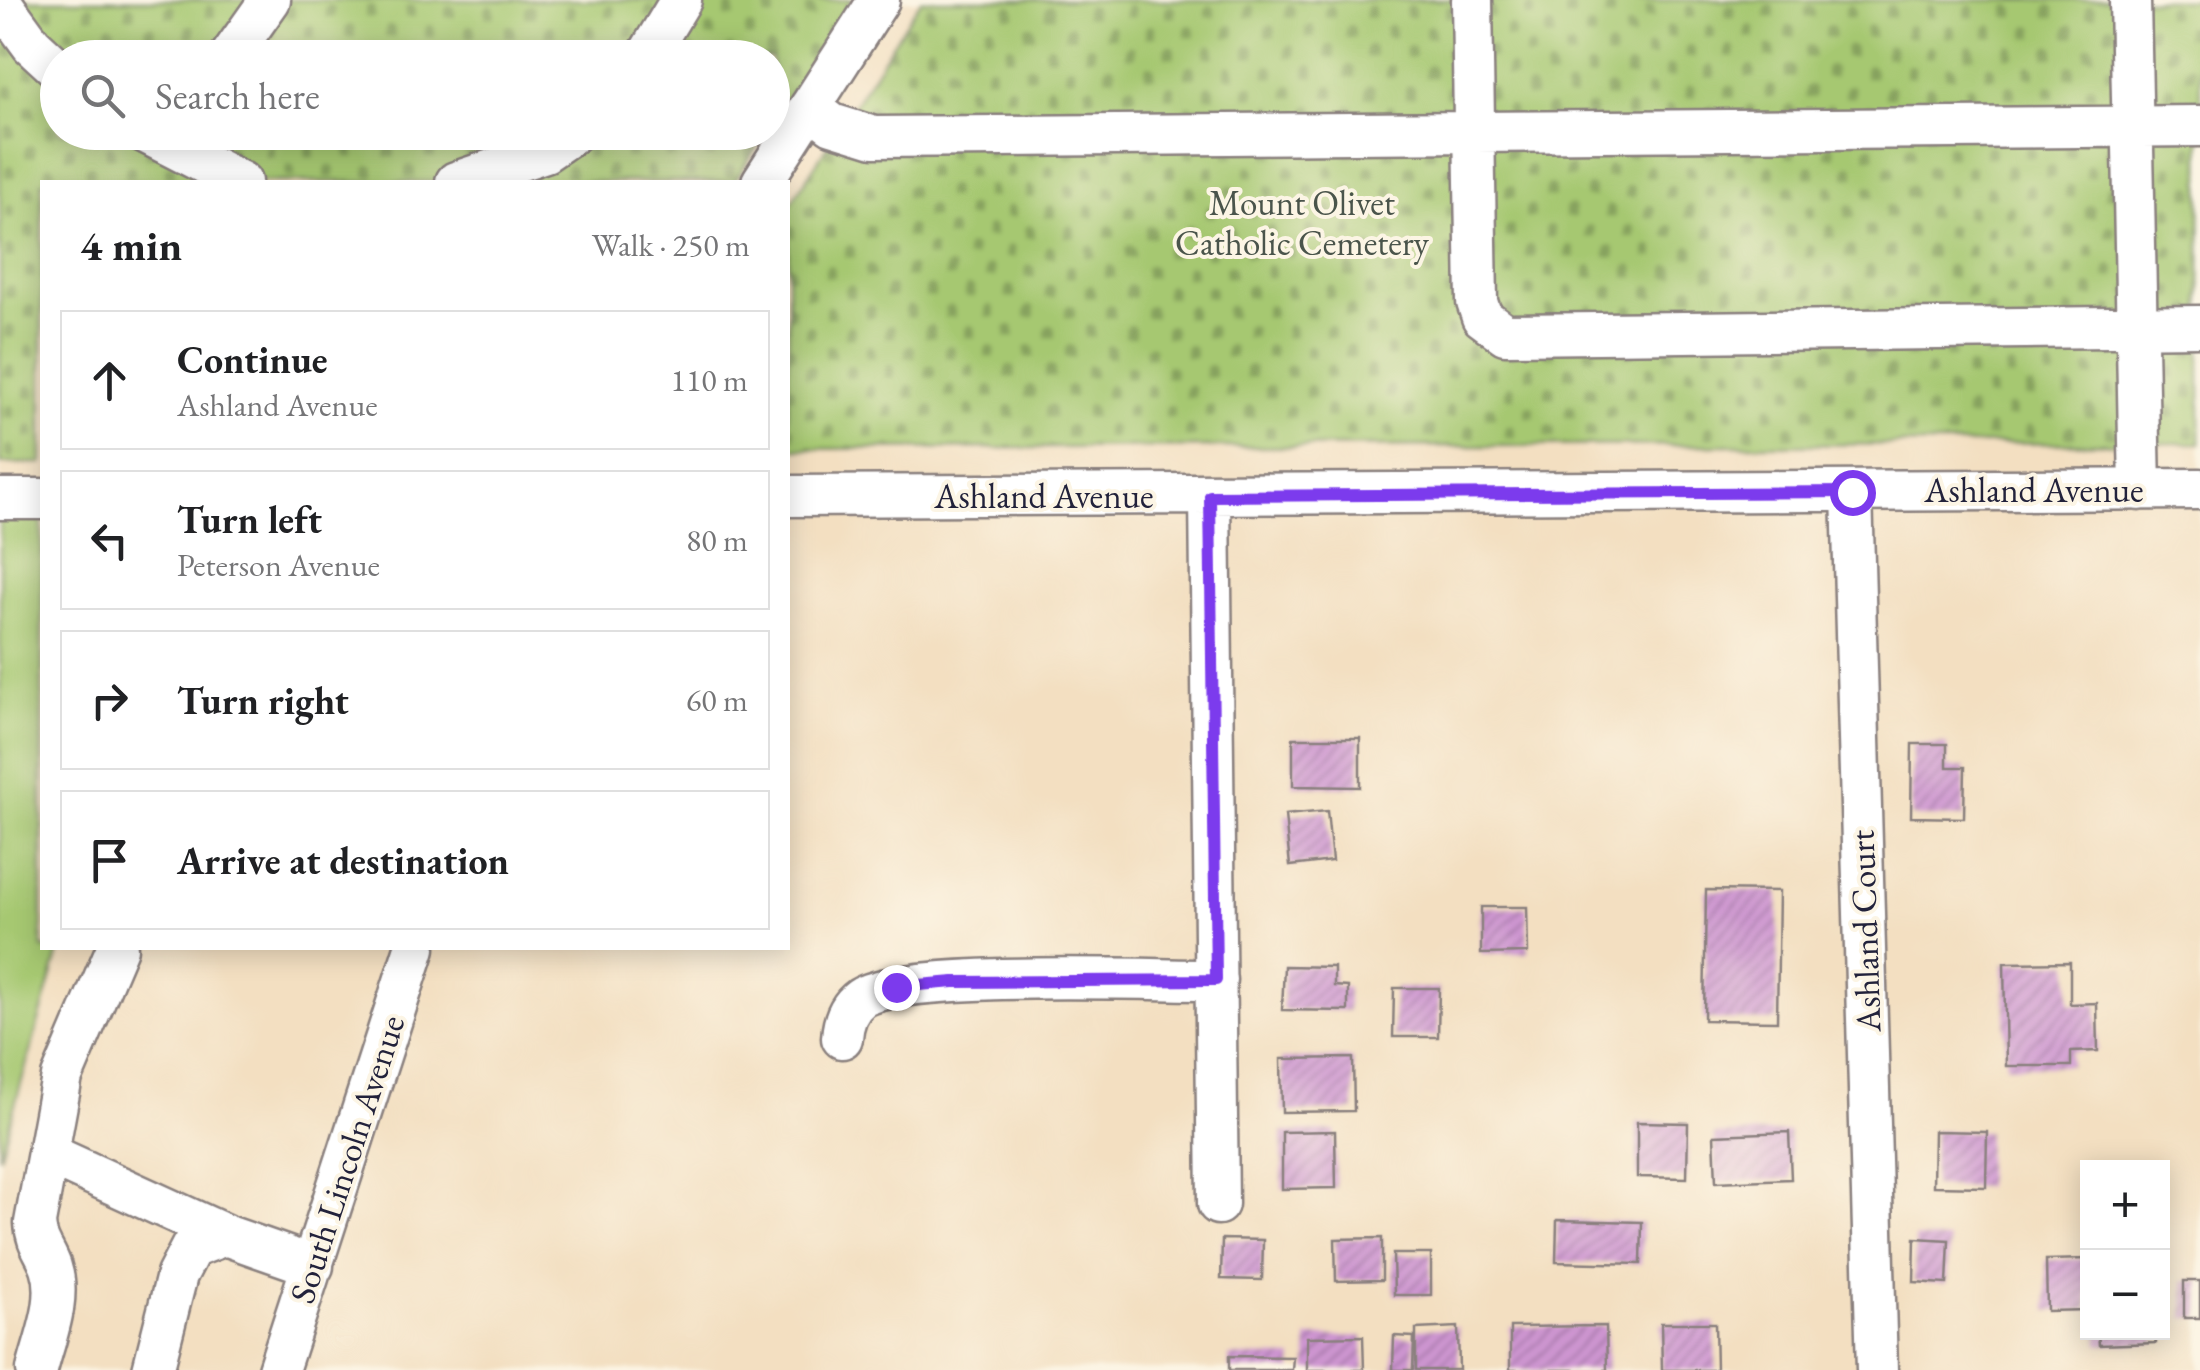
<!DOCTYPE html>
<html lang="en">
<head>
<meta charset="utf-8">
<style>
	:root { --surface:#fff; --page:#f2f2f2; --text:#202124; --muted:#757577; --line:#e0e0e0 }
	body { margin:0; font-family:"EB Garamond",serif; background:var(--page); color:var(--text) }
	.controls { position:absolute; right:30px; bottom:30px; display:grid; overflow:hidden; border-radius:0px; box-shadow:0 5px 25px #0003 }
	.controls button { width:90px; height:90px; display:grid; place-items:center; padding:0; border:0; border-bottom:2px solid var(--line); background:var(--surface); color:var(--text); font:50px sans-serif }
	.stop { position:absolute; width:30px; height:30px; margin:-22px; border:8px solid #7c3aed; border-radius:50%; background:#fff }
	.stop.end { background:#7c3aed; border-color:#fff; box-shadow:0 2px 10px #0008 }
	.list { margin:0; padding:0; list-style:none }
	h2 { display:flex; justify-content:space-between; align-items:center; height:130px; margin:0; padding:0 40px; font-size:42px }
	h2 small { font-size:32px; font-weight:400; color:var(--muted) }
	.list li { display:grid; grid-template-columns:65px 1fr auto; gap:30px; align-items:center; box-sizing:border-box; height:140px; margin:0 20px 20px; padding:0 20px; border:2px solid var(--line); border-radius:0px }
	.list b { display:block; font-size:38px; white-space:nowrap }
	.list p { margin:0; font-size:32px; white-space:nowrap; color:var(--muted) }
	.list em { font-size:32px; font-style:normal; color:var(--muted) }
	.icon { flex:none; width:55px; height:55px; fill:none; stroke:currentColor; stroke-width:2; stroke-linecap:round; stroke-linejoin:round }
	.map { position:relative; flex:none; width:2200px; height:1370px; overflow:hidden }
	.search { position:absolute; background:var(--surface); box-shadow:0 5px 25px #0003; left:40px; top:40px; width:750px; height:110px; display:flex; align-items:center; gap:25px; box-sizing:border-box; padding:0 35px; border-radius:55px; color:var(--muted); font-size:38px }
	.panel { position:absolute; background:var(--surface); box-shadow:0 5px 25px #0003; left:40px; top:180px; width:750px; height:770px; border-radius:0px }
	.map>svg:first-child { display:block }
</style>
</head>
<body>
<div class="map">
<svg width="2200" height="1370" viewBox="0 0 2200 1370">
	<defs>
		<pattern id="cemetery-stones" width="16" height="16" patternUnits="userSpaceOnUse" patternTransform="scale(2.5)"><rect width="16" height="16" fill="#a6c871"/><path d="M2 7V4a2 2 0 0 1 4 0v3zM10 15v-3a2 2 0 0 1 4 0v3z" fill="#87a25e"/></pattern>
		<pattern id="building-hatch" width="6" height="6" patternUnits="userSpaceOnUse" patternTransform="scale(2.5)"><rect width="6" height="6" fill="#cd95d0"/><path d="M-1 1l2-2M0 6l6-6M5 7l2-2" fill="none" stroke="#a679aa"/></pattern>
	</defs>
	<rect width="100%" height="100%" fill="#fcf5e5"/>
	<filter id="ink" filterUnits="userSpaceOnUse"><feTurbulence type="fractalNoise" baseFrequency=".01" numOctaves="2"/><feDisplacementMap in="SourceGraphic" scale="20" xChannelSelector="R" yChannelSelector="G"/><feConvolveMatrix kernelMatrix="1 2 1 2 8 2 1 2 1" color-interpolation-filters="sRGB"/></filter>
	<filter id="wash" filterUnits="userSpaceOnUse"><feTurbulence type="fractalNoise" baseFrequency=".0048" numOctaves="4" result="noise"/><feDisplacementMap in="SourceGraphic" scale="40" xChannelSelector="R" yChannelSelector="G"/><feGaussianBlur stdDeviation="2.25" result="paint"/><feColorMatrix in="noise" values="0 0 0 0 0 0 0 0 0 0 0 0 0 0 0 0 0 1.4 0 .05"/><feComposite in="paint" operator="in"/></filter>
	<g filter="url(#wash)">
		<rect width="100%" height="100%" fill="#f3dfc1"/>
		<path fill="#a6c871" stroke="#647556" stroke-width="2.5" d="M42,501V948H60L0,1157V502Z"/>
		<path fill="url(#cemetery-stones)" stroke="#647556" stroke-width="2.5" d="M0,0H852L773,122L772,58H58V132L766,133L734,182H42V463L0,464Z
			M921,0H2200V443L788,449V207Z"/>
		<g id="blocks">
			<path fill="url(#building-hatch)" d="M1293,738H1360V787L1293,786Z
				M1912,744H1947V767H1965L1964,818L1911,817Z
				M1327,811L1332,861L1290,866L1285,815Z
				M1706,890L1779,891L1777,1021L1704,1020Z
				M1481,907H1527L1528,953L1481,954Z
				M2070,962V1004L2097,1003L2098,1051L2071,1052V1066H2006L2004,963Z
				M1284,966L1334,967V986L1348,987V1011L1282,1010Z
				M1394,988H1439L1438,1037H1393Z
				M1353,1058L1354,1111L1282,1112L1281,1059Z
				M1637,1122L1688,1123L1687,1178L1637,1177Z
				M1335,1131L1336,1188L1282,1189V1132Z
				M1934,1131L1987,1132L1986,1187L1933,1186Z
				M1789,1132L1791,1179L1716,1182L1714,1135Z
				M1557,1220L1642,1222L1641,1264L1556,1262Z
				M1382,1238V1280L1336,1281L1335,1239Z
				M1915,1238L1949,1240L1947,1284L1914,1282Z
				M1222,1239L1263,1240L1262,1280L1221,1279Z
				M1393,1254H1431V1295H1394Z
				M2088,1259V1310L2047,1311L2046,1260Z
				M2184,1281H2200V1318H2184Z
				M1661,1323H1715L1716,1370H1662Z
				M1606,1326L1607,1370H1510V1327Z
				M1458,1327L1459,1370H1416V1329Z
				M2098,1332H2156V1343L2099,1345Z
				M1363,1336L1364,1370H1307V1337Z
				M1394,1336L1414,1337L1413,1370H1393Z
				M1229,1356L1293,1357L1292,1370H1229Z"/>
		</g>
	</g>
	<g filter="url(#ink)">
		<use href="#blocks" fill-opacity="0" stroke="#8a807e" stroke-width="2.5"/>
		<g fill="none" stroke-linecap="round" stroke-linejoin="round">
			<g stroke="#8a807e" stroke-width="45">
				<path id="minor" d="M1472,0L1477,302L1482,317L1505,334L2200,326
					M2130,0L2140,490
					M0,1L32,45L58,69
					M229,58L270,0
					M646,58L681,0
					M810,107L832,124L874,137L2200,126
					M144,132L241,182
					M456,182L545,152L574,132
					M762,182L879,0
					M1852,492L1877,1370
					M788,496L2200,489
					M1210,496L1218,1204
					M0,499H42
					M842,1038C843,1023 847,1008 861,998C905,970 1151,980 1216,980
					M48,1154L225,1235
					M37,1370C45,1338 62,1299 51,1267C45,1250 36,1243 35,1223L62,1077L117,948
					M153,1370L177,1275L191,1248L225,1235L313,1266
					M278,1370L415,948"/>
			</g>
			<use href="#minor" stroke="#fff" stroke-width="40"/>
		</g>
	</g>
	<g fill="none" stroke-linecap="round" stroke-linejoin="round" filter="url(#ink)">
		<path stroke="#7c3aed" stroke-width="12" d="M896,987L954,982L1216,980L1210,496L1852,492"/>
	</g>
	<g text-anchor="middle" stroke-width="8" stroke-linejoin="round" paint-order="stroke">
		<g font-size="35" fill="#4a544b" stroke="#fcf5e5">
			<text x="1302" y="215">Mount Olivet<tspan x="1302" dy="40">Catholic Cemetery</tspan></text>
		</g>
		<g font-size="35" fill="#22223b" stroke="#fcf5e5">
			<text x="2034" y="502">Ashland Avenue</text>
			<text x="1044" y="508">Ashland Avenue</text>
			<text transform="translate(1865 931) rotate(-92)" y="12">Ashland Court</text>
			<text transform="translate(347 1159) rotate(-72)" y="12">South Lincoln Avenue</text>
		</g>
	</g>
</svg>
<div class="controls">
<button>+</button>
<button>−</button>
</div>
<div class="stop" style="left:1852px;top:492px"></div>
<div class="stop end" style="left:896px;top:987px"></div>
<div class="search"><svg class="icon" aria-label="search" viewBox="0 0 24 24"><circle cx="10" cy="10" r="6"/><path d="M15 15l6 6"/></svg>Search here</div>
<section class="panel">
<h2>4 min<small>Walk · 250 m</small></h2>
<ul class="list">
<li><svg class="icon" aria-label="ahead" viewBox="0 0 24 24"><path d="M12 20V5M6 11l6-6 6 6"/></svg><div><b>Continue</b><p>Ashland Avenue</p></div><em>110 m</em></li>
<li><svg class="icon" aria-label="left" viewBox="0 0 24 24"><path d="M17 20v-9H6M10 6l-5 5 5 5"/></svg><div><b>Turn left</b><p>Peterson Avenue</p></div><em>80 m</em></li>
<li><svg class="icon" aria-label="right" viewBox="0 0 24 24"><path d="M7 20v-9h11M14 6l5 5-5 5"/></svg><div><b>Turn right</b></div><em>60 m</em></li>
<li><svg class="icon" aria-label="arrive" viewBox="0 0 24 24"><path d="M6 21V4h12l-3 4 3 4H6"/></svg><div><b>Arrive at destination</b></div></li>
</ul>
</section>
</div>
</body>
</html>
